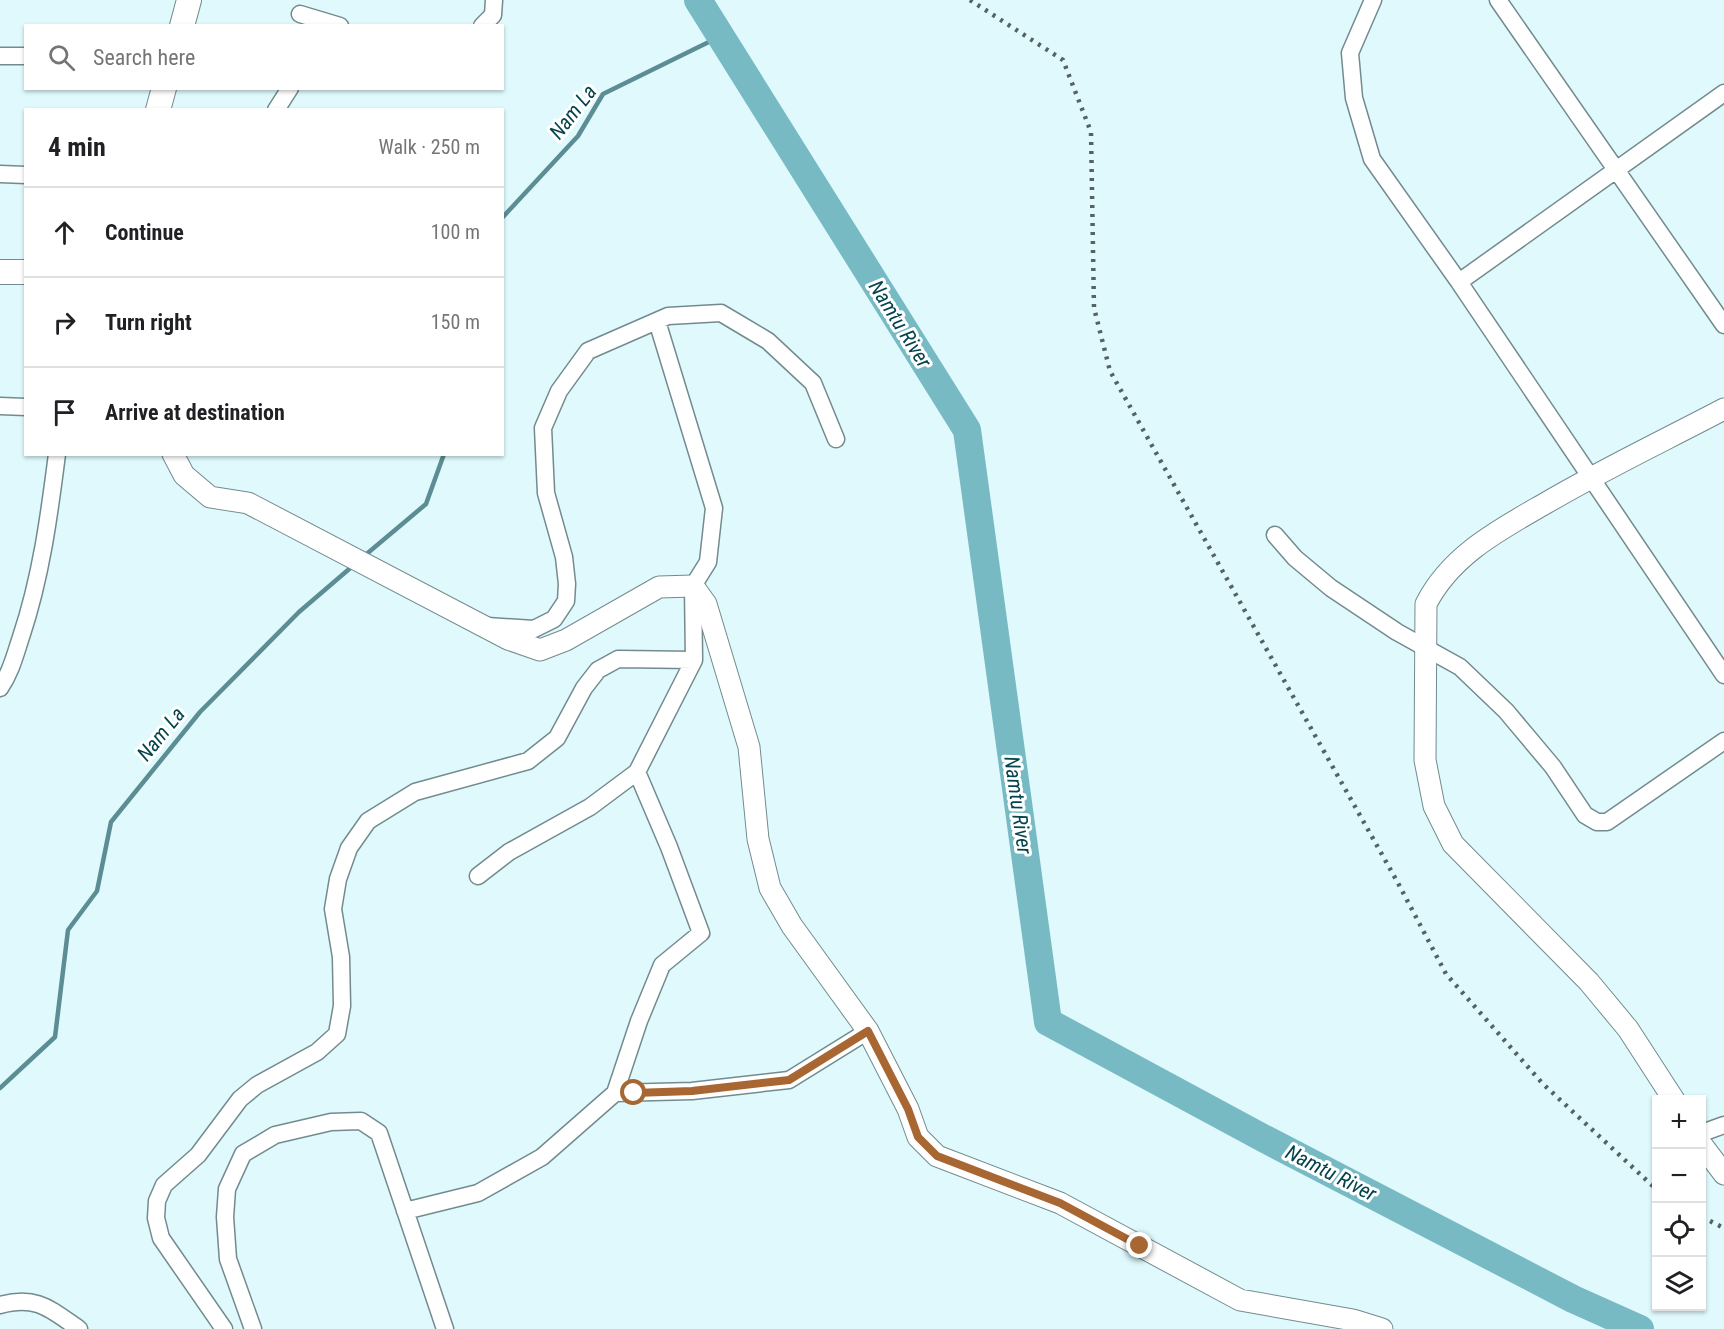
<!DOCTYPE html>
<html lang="en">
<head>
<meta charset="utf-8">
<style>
	:root { --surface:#fff; --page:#f2f2f2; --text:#202124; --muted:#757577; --line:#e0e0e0 }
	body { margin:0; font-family:"Roboto Condensed",sans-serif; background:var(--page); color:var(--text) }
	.controls { position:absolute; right:18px; bottom:18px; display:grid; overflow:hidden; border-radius:0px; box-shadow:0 2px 4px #0004 }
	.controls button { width:54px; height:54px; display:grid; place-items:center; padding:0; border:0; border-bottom:2px solid var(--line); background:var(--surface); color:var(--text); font:30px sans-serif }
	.stop { position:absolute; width:18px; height:18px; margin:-14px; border:4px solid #a86632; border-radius:50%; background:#fff }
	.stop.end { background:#a86632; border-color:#fff; box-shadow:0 2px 6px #0008 }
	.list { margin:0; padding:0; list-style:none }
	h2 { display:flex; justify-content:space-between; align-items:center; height:78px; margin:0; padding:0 24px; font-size:26px }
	h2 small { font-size:20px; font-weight:400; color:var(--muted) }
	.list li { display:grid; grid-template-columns:39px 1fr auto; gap:18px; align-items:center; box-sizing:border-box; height:90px; padding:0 24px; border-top:2px solid var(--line) }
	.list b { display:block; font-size:22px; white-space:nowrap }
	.list em { font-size:20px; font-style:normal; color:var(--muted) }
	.icon { flex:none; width:33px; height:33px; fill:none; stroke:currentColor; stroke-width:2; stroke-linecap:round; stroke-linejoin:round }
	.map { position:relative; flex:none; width:1724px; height:1329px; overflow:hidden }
	.search { position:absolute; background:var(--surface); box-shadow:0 2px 4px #0004; left:24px; top:24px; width:480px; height:66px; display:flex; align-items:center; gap:15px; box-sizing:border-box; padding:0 21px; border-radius:0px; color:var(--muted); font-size:22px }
	.panel { position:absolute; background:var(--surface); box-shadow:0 2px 4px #0004; left:24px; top:108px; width:480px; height:348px; border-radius:0px }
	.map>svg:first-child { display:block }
</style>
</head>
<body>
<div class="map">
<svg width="1724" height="1329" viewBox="0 0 1724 1329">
	<rect width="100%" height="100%" fill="#dff9fc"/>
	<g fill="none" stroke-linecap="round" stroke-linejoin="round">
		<path stroke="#5c8d94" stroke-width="4.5" d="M502,218L578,136L603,94L721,36
			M363,557L426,504L444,454
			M0,1088L55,1037L68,930L97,891L111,822L200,712L299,612L355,564"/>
		<path stroke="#78bac3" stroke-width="28" d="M698,0L967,430L1048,1022L1263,1138L1573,1299L1640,1329"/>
		<g stroke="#738b8e" stroke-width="19">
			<path id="minor" d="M1373,0L1350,53L1354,98L1372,159L1459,282L1724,675
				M1498,0L1724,325
				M300,14L340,26
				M482,26L493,15L494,0
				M0,56H26
				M276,110L290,88
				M0,174L26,175
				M1459,282L1724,93
				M0,406L26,407
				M1275,535L1295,558L1331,588L1397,632L1460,667L1506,711L1553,767L1585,815L1597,822H1607L1724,741
				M487,626L534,629L554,619L566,601L567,584L564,557L546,493L543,428L559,391L588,351L668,316L721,313L768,341L813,383L836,439
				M0,688C11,672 15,655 21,637C41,577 49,517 57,454
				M637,772L694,660L693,586L708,562L714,508L657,321
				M615,1093L692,1091L789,1080L868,1031
				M1702,1133L1724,1125
				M405,1211L478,1193L542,1157L615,1093L639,1021L662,965L701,933L669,847L637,772L590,807L509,852L478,876
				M0,1305C37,1295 50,1309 79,1329
				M224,1329L161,1238L156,1218L157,1201L164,1185L198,1155L240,1099L257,1085L317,1052L337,1034L342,1006L341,957L333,909L338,879L349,848L368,821L415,792L528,761L557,738L584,688L598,670L618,659L694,660
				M253,1329L228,1259L225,1217L227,1189L243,1154L275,1135L331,1122L361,1121L379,1133L445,1329"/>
		</g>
		<g stroke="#738b8e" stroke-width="23">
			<path id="tertiary" d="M173,454L184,475L210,497L248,503L508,639L540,650L566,640L659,587L693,586L706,604L749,747L758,839L770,888L792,926L868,1031L908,1109L918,1137L937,1156L1060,1203L1240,1300L1353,1320L1382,1329
				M1674,1100L1628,1029L1589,982L1453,844L1434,806L1425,760L1426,604C1451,555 1499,530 1546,503C1604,469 1665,440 1724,409
				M1702,1145L1724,1174"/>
		</g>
		<g stroke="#738b8e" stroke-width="26">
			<path id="secondary" d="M182,26L189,0
				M158,110L164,88
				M0,272H26"/>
		</g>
		<use href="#minor" stroke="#fff" stroke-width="16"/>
		<use href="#tertiary" stroke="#fff" stroke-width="21"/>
		<use href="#secondary" stroke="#fff" stroke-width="24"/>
		<path stroke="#546264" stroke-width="4.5" stroke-dasharray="3 6" stroke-linecap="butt" d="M970,0L1063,60L1091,132L1094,308L1110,371L1398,883L1446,974L1542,1083L1656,1189
			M1702,1217L1724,1228"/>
	</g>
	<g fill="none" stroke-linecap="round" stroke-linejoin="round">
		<path stroke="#a86632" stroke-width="8" d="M634,1093L692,1091L789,1080L868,1031L908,1109L918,1137L937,1156L1060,1203L1140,1246"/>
	</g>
	<g text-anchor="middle" stroke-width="6" stroke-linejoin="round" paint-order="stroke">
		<g font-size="21" font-style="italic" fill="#04444b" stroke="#fff">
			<text transform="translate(573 112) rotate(-52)" y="7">Nam La</text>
			<text transform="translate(900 324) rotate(58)" y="7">Namtu River</text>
			<text transform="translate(161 734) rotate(-51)" y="7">Nam La</text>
			<text transform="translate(1018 805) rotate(82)" y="7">Namtu River</text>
			<text transform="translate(1331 1173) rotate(27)" y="7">Namtu River</text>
		</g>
	</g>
</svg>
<div class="controls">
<button>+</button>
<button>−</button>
<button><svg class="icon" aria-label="locate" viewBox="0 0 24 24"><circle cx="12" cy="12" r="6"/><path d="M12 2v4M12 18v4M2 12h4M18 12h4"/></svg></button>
<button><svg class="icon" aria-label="layers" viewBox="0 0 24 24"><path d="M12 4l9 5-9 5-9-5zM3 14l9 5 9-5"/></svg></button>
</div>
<div class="stop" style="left:634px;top:1093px"></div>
<div class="stop end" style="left:1140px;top:1246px"></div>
<div class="search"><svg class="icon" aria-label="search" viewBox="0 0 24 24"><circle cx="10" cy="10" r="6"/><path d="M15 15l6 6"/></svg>Search here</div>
<section class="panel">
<h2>4 min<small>Walk · 250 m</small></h2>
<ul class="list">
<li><svg class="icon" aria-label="ahead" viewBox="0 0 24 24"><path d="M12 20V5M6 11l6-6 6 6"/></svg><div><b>Continue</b></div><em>100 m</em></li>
<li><svg class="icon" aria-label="right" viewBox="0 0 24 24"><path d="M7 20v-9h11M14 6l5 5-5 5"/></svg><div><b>Turn right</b></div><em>150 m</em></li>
<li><svg class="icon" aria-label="arrive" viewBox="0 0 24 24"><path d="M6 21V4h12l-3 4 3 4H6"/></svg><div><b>Arrive at destination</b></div></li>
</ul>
</section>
</div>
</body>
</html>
